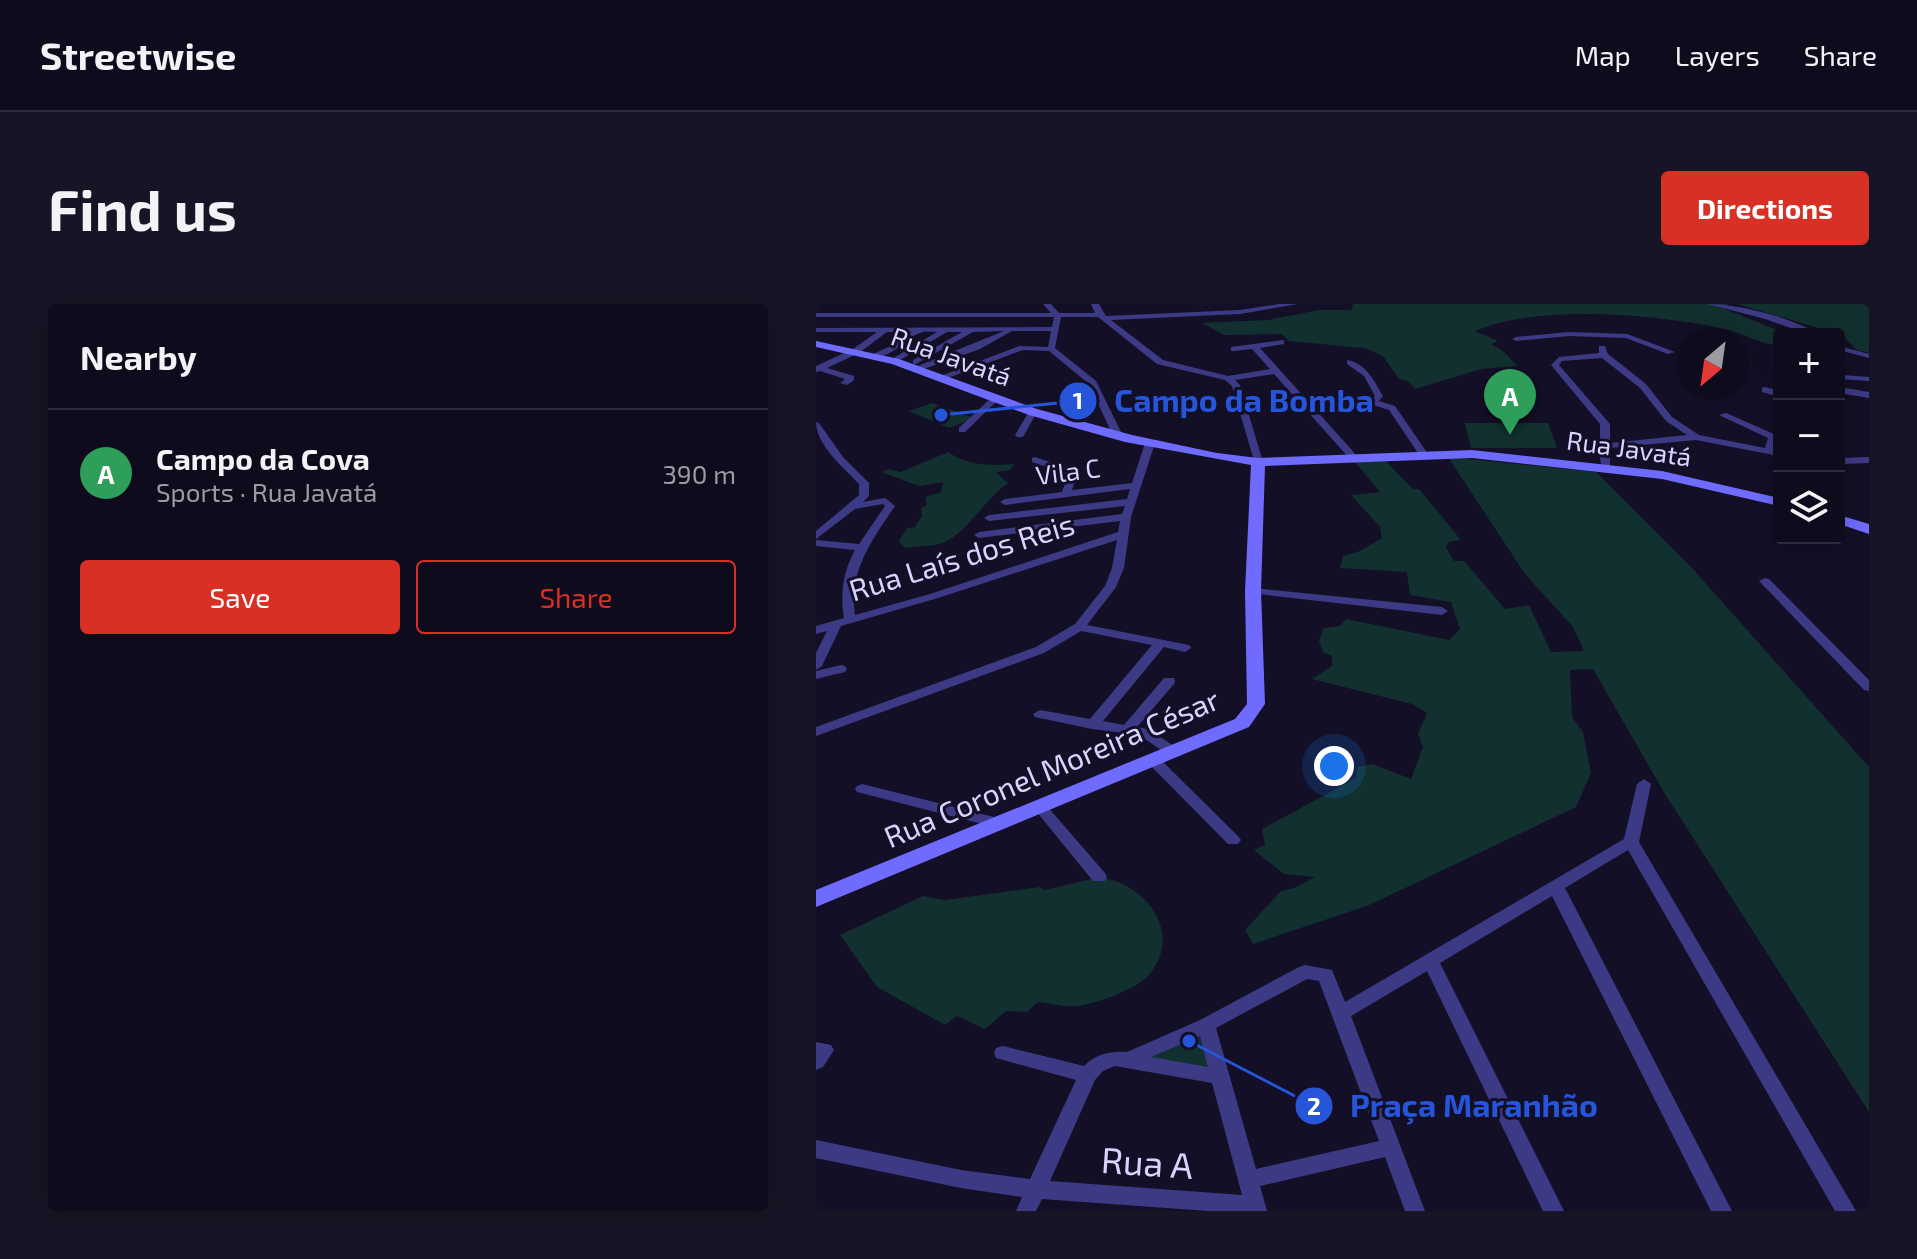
<!DOCTYPE html>
<html lang="en">
<head>
<meta charset="utf-8">
<style>
	:root { --surface:#0e0b1c; --page:#171425; --text:#f1f3f6; --muted:#9b9ba3; --line:#2e2b3b; --accent:#d93025 }
	body { margin:0; font-family:"Exo 2",sans-serif; background:var(--page); color:var(--text) }
	.controls { position:absolute; right:24px; top:24px; display:grid; overflow:hidden; border-radius:8px; box-shadow:0 4px 20px #0003 }
	.controls button { width:72px; height:72px; display:grid; place-items:center; padding:0; border:0; border-bottom:2px solid var(--line); background:var(--surface); color:var(--text); font:40px sans-serif }
	.compass { position:absolute; left:861px; top:24px; width:72px; height:72px; border-radius:50%; background:var(--surface); box-shadow:0 4px 20px #0003; rotate:209deg }
	.you { position:absolute; left:518px; top:462px; width:28px; height:28px; margin:-20px; border:6px solid #fff; border-radius:50%; background:#1a73e8; box-shadow:0 0 0 12px #1a73e833 }
	.badge { display:grid; place-items:center; width:52px; height:52px; border-radius:50%; background:var(--accent); color:#fff; font-size:26px; font-weight:700 }
	.pin { position:absolute; translate:-50% -66px; filter:drop-shadow(0 2px 4px #0008) }
	.pin::after { content:''; position:absolute; top:42px; width:28px; height:24px; background:inherit; clip-path:polygon(0 0,100% 0,50% 100%) }
	.list { margin:0; padding:0; list-style:none }
	h2 { display:flex; justify-content:space-between; align-items:center; height:104px; margin:0; padding:0 32px; font-size:34px }
	h2 small { font-size:26px; font-weight:400; color:var(--muted) }
	.list li { display:grid; grid-template-columns:52px 1fr auto; gap:24px; align-items:center; box-sizing:border-box; height:128px; padding:0 32px; border-top:2px solid var(--line) }
	.list b { display:block; font-size:30px; white-space:nowrap }
	.list p { margin:0; font-size:26px; white-space:nowrap; color:var(--muted) }
	.list em { font-size:26px; font-style:normal; color:var(--muted) }
	.actions { display:flex; gap:16px; padding:24px 32px }
	.actions a { flex:1; padding:18px 0; border:2px solid var(--accent); border-radius:8px; text-align:center; font-size:28px; color:var(--accent) }
	.actions .main { background:var(--accent); color:#fff }
	.icon { flex:none; width:44px; height:44px; fill:none; stroke:currentColor; stroke-width:2; stroke-linecap:round; stroke-linejoin:round }
	.map { position:relative; flex:none; width:1053px; height:907px; overflow:hidden; border-radius:8px }
	header { display:flex; align-items:center; gap:48px; box-sizing:border-box; height:112px; padding:0 40px; background:var(--surface); border-bottom:2px solid var(--line) }
	header strong { font-size:38px }
	nav { display:flex; gap:44px; margin-inline-start:auto; font-size:28px }
	.intro { display:flex; align-items:center; justify-content:space-between; box-sizing:border-box; height:192px; padding:0 48px }
	h1 { margin:0; font-size:56px }
	.button { padding:20px 36px; border-radius:8px; background:var(--accent); color:#fff; font-size:28px; font-weight:700 }
	main { display:flex; gap:48px; padding:0 48px }
	aside { flex:1; background:var(--surface); border-radius:8px; box-shadow:0 4px 20px #0003 }
	.map>svg:first-child { display:block }
</style>
</head>
<body>
<header>
<strong>Streetwise</strong>
<nav><a>Map</a><a>Layers</a><a>Share</a></nav>
</header>
<div class="intro"><h1>Find us</h1><a class="button">Directions</a></div>
<main>
<aside>
<h2>Nearby<small></small></h2>
<ul class="list">
<li><span class="badge" style="background:#2e9e5b">A</span><div><b>Campo da Cova</b><p>Sports · Rua Javatá</p></div><em>390 m</em></li>
</ul>
<div class="actions"><a class="main">Save</a><a>Share</a></div>
</aside>
<div class="map">
<svg width="1053" height="907" viewBox="0 0 1053 907">
	<rect width="100%" height="100%" fill="#130f26"/>
	<path fill="#12302f" d="M537,0H913L904,3L971,30H963V42C941,39 925,28 904,24C838,10 721,0 659,27L682,37L675,40L687,47L701,62L665,65L599,85L592,77L583,75L567,52L548,44L473,37L466,30L408,31L386,19L452,16L503,6H535Z
		M921,0H1053V49L1041,46L1026,31Z
		M116,99L158,114L133,124L93,107Z
		M649,119H732L741,144H655Z
		M132,148C152,162 176,162 199,160L194,166L180,168L192,179C169,195 150,230 127,239C116,243 100,242 89,244L83,237L91,224L99,223L106,212L105,204L111,201L109,193L125,188L127,178L103,182L66,168L73,165L85,168Z
		M632,153L780,168L876,264L1053,463V808L849,490L777,365L754,366L756,413L767,428L775,469L760,503L551,602L437,640L429,626L465,587L478,584L499,573L468,570L438,546L449,541L446,525L540,474L542,463L556,460L595,475L607,443L602,430L611,409L596,400L496,375L516,362V352L507,348L503,337L508,324L524,322L530,315L633,336L644,325L635,298L594,291L591,268L524,264L527,252L544,247L566,234L564,223L535,191L564,188L539,158L568,155L597,185H603L645,236L633,238L630,243L638,257H648L689,305L713,301L735,348L768,347L757,323L709,270Z
		M283,573C330,579 368,629 333,671C323,684 276,702 259,702C247,703 234,699 222,698L211,708L190,707L169,725L141,712L129,721L61,683L24,631L107,592L129,596L224,583L229,586Z
		M390,721L403,772L315,754Z"/>
	<g fill="none" stroke-linecap="round" stroke-linejoin="round">
		<path fill="#3d3a85" fill-rule="evenodd" d="M227,0H235L243,9H279L275,0H283L290,12L424,6L463,0H482L424,10L295,16L347,56L412,72L454,65L436,45L418,47H415V43L468,36V40L444,44L542,153L534,155L458,70L419,76L424,81L447,158L439,160L416,82L409,76L341,60L282,13H245L239,44L280,77L307,132L302,135L297,132L273,80L233,47L207,46L129,75L122,73L203,42L232,43L235,27H196L164,45L102,67H99V63L188,27L157,28L100,60H97V56L146,28H131L79,59L75,57L76,55L121,28C116,28 111,27 107,28C90,32 80,52 57,54V50L77,41L96,28H71L43,49L11,64L38,72V76L31,81L24,79L29,75L4,67L0,68V62L37,45L61,28H0V24L236,23L238,13H0V9H235Z
			M892,0C924,0 976,14 1003,30H992L949,15Z
			M753,28L811,30L859,48L852,50L810,34L753,32L700,37L696,35L700,33Z
			M783,42H789L792,50L830,80L856,113L883,131L949,144L952,134L903,111L910,109L960,131L958,145L963,146V152L880,136L794,144V164L786,166L782,142L784,140V120L735,61L743,53L783,49ZM786,54L824,84L850,117L871,131L794,139V120L743,61L746,57Z
			M1023,42L1053,50V54L1023,46Z
			M1023,54L1027,56V71L1053,73V77L1023,75Z
			M531,56C550,59 558,77 567,92L563,97L579,102L612,150L610,152H604L573,106L554,100L553,98L559,92L548,72L531,60Z
			M949,83L963,87V93L946,88V84Z
			M1023,83L1053,88V94L1023,89Z
			M176,93L183,95L149,128H143V124Z
			M214,106L221,108L207,133H201L199,131Z
			M0,118L3,119L27,153L53,179V192L47,198L69,194L79,202C56,236 32,268 39,311L114,290L302,228L304,217L163,234L158,231L163,228L306,210L309,202L173,217L168,214L173,211L311,195L314,185L189,201L184,198L189,195L246,188L252,170L216,158V154L219,153L260,167L262,169L256,186L316,179L329,139L337,137L339,139L315,213L308,264L300,283L271,321L373,341L375,344L369,348L348,343L287,417L308,421L348,374H358L359,377L358,380L321,423L332,425L364,446L366,449L364,452H354L323,431L276,425L219,413L217,410L224,406L274,415L336,341L265,327L228,349L0,432V423L220,343L259,320L289,282L296,264L301,236L122,294L25,322L6,362L0,366V349L11,327L0,330V322L28,314C24,289 27,268 39,246L0,242V236L43,240L69,202L67,200L39,205L0,235V227L43,191V180C28,164 0,141 0,118Z
			M1053,153V159L1023,160V154Z
			M949,274L953,275L1053,376V387L1048,386L945,279L943,277Z
			M437,284L626,303L632,307L626,311L433,289V285Z
			M25,361L29,362L31,365L29,368L0,375V367Z
			M339,454L344,455L422,532L425,536L422,540H412L334,461L332,458L334,455Z
			M828,475L835,480L823,538L1040,907H1019L812,546L749,584L916,907H895L736,592L624,659L748,907H727L611,667L535,712L609,907H589L569,853L444,882L451,907H392L226,895L220,907H200L206,893L145,884L0,854V836L145,866L214,875L260,776L180,754L178,749L180,744L187,742L268,762C280,750 295,747 311,748L384,716L483,663L489,661L516,666L529,698L808,535L821,480ZM491,675L503,677L563,837L440,865L400,724ZM384,732L392,763L335,753ZM299,762L396,779L426,891L234,877L279,776L287,767Z
			M46,480L186,515L193,520L186,525L41,488L39,485L41,482Z
			M225,499L230,501L289,569L291,573L289,577H277L220,507L218,504L220,501Z
			M0,738L15,741L18,746L7,763L0,766Z"/>
		<path fill="#6f6bff" fill-rule="evenodd" d="M0,37L83,55L221,105L316,131L401,149L442,154L656,146L846,167L963,194V202L846,175L656,154L449,162L445,287L449,400L433,423L0,603V586L419,415L431,400L429,287L435,161L309,138L213,111L76,60L0,43Z
			M1023,211L1053,220V230L1023,220Z"/>
	</g>
	<g text-anchor="middle" stroke-width="6" stroke-linejoin="round" paint-order="stroke">
		<g font-size="26" fill="#d9d4ff" stroke="#130f26">
			<text transform="translate(135 53) rotate(20)" y="9">Rua Javatá</text>
			<text transform="translate(813 145) rotate(8)" y="9">Rua Javatá</text>
			<text transform="translate(252 168) rotate(-7)" y="9">Vila C</text>
		</g>
		<g font-size="30" fill="#d9d4ff" stroke="#130f26">
			<text transform="translate(146 254) rotate(-17)" y="10">Rua Laís dos Reis</text>
			<text transform="translate(236 465) rotate(-23)" y="10">Rua Coronel Moreira César</text>
		</g>
		<g font-size="36" fill="#d9d4ff" stroke="#130f26">
			<text transform="translate(331 859) rotate(4)" y="13">Rua A</text>
		</g>
	</g>
	<path fill="none" stroke="#2655da" stroke-width="3" d="M125 111L262 97M373 737L498 802"/>
	<g fill="#2655da" stroke="#130f26" stroke-width="3">
		<circle cx="125" cy="111" r="8"/>
		<circle cx="373" cy="737" r="8"/>
		<circle cx="262" cy="97" r="20"/>
		<circle cx="498" cy="802" r="20"/>
	</g>
	<g font-size="24" text-anchor="middle" font-weight="bold" fill="#fff">
		<text x="262" y="105">1</text>
		<text x="498" y="811">2</text>
	</g>
	<g font-size="32" text-anchor="middle" font-weight="bold" fill="#2655da" stroke="#130f26" stroke-width="6" stroke-linejoin="round" paint-order="stroke">
		<text x="428" y="108">Campo da Bomba</text>
		<text x="658" y="813">Praça Maranhão</text>
	</g>
</svg>
<div class="controls">
<button>+</button>
<button>−</button>
<button><svg class="icon" aria-label="layers" viewBox="0 0 24 24"><path d="M12 4l9 5-9 5-9-5zM3 14l9 5 9-5"/></svg></button>
</div>
<svg class="compass" viewBox="-18 -18 36 36"><path d="M0-13l5 13h-10z" fill="#e53935"/><path d="M0 13l5-13h-10z" fill="#9b9ba3"/></svg>
<div class="you"></div>
<div class="pin badge" style="left:694px;top:131px;background:#2e9e5b">A</div>
</div>
</main>
</body>
</html>
